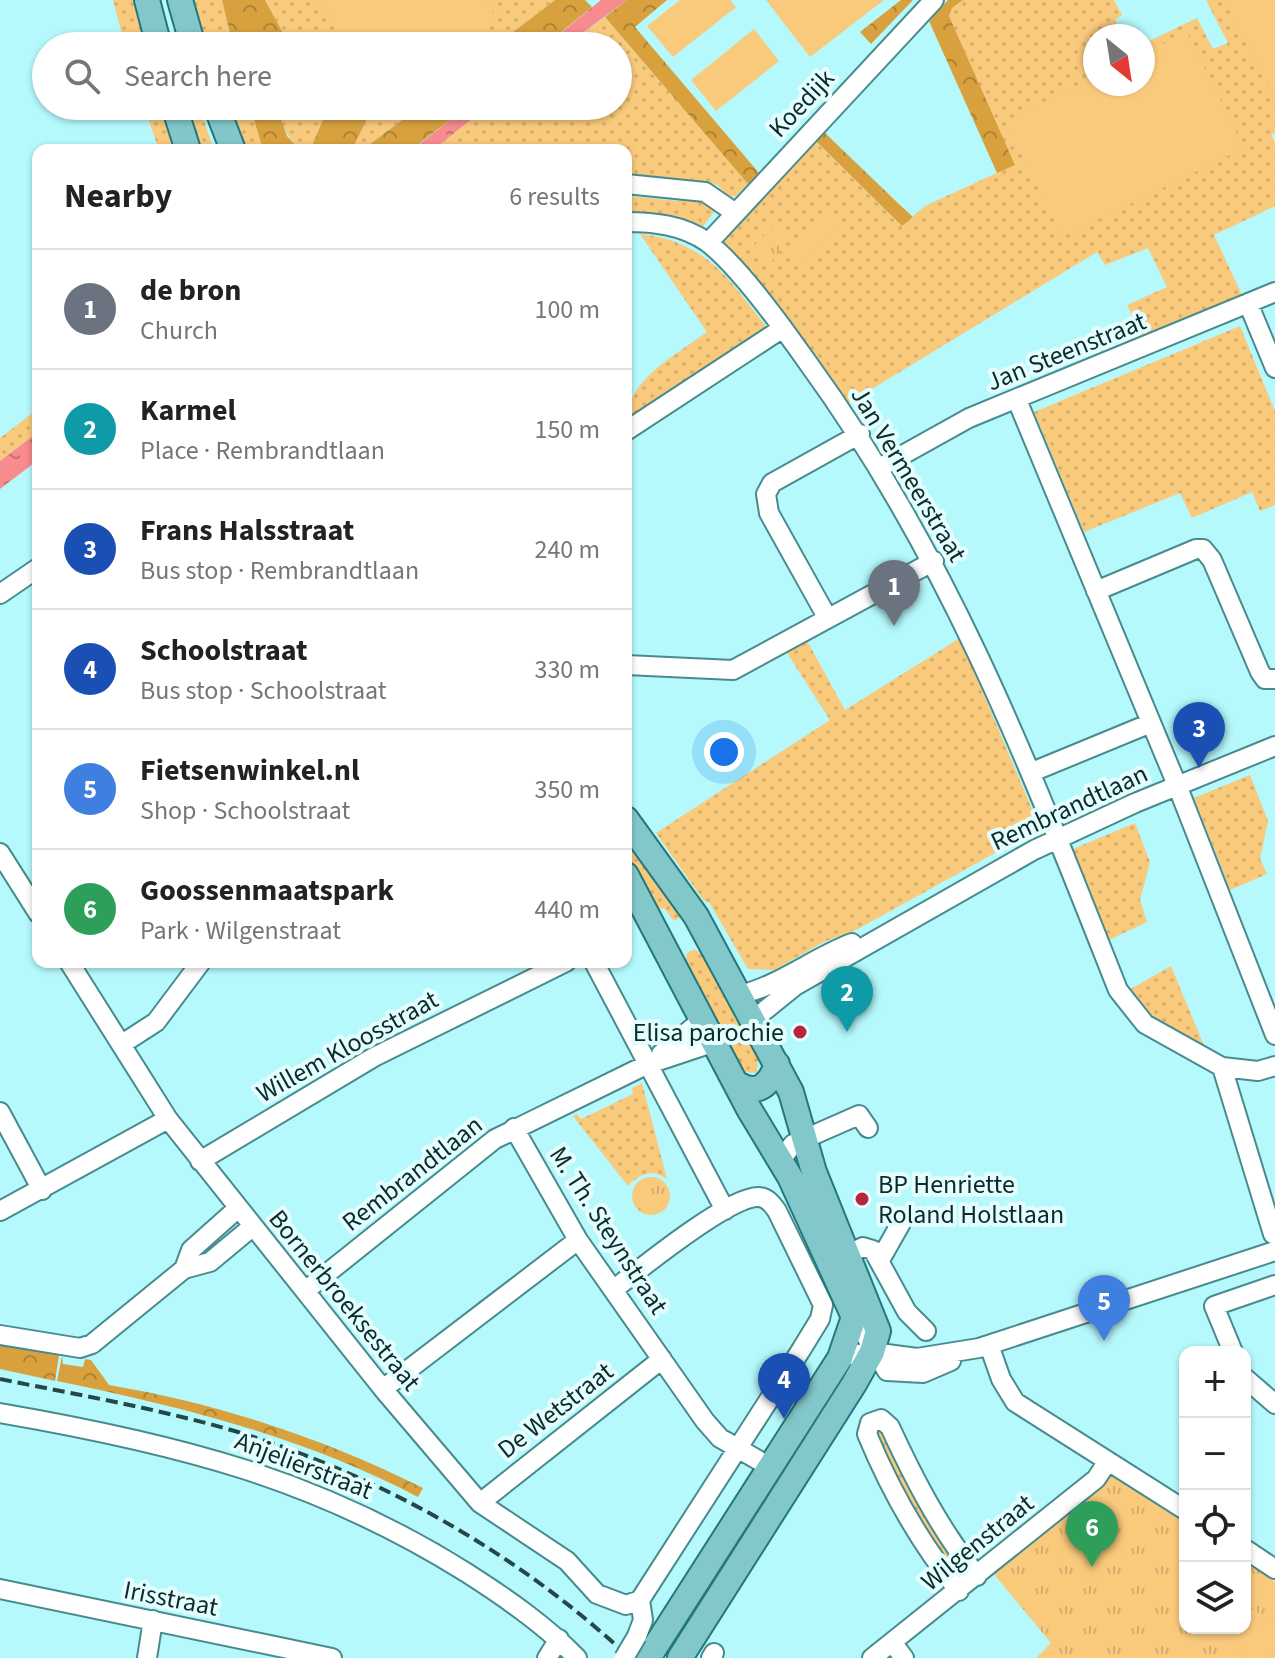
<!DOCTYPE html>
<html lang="en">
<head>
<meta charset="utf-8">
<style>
	:root { --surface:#fff; --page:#f2f2f2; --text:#222; --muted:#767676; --line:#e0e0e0; --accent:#0f766e }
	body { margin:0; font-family:"Source Sans 3",sans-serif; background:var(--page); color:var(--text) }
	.controls { position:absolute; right:24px; bottom:24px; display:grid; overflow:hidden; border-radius:16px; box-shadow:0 2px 6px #0004 }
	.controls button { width:72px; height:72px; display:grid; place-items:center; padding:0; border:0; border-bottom:2px solid var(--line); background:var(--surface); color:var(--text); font:40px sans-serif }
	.compass { position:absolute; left:1083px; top:24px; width:72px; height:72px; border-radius:50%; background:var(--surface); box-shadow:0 2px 6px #0004; rotate:150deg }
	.you { position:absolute; left:724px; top:752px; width:28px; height:28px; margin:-20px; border:6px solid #fff; border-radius:50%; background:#1a73e8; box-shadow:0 0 0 12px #1a73e833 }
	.badge { display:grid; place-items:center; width:52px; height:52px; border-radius:50%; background:var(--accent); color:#fff; font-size:26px; font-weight:700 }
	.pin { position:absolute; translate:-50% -66px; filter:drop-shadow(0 2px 4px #0008) }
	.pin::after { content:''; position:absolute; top:42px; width:28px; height:24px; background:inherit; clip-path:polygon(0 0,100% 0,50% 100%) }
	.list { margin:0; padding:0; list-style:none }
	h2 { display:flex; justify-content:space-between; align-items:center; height:104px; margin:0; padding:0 32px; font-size:34px }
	h2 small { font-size:26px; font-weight:400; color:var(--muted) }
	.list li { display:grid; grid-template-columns:52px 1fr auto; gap:24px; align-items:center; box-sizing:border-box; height:120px; padding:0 32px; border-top:2px solid var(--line) }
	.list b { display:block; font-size:30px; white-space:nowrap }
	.list p { margin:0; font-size:26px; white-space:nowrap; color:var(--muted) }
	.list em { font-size:26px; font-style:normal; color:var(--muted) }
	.icon { flex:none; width:44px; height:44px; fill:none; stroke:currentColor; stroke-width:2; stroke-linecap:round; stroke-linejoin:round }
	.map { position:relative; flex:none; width:1275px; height:1658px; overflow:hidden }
	.search { position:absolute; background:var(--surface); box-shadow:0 2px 6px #0004; left:32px; top:32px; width:600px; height:88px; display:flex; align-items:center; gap:20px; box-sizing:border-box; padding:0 28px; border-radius:44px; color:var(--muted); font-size:30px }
	.panel { position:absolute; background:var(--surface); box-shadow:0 2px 6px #0004; left:32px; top:144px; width:600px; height:824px; border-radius:16px }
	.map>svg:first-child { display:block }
</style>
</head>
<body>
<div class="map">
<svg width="1275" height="1658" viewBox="0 0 1275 1658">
	<defs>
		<pattern id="grass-dots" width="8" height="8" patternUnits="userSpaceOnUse" patternTransform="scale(2)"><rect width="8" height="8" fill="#f9c97c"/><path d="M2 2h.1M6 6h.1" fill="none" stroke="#d4ad6b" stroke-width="1.8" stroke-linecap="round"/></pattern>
		<pattern id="forest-crowns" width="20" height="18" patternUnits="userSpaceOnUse" patternTransform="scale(2)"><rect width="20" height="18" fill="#d8a13e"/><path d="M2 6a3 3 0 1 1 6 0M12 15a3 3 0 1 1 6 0" fill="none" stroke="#ae8334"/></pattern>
		<pattern id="park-tufts" width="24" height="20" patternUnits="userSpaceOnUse" patternTransform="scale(2)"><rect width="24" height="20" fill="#f9c97c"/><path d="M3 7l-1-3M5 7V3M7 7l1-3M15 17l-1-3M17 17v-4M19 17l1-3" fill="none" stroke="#d4ad6b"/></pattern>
		<pattern id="water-ripples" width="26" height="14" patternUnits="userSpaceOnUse" patternTransform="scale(2)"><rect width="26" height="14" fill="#f78b8e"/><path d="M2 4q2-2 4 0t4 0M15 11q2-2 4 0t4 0" fill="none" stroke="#c67274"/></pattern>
	</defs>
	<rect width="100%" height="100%" fill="#b5f9fc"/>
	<path fill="url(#grass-dots)" d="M113,0H134L150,46H125Z
		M194,0H222L233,46H205Z
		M265,0H555L495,46H290Z
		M963,0H1114L1122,15L1115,20L1123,36H1095V84H1143V44L1197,18L1213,49L1228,43L1206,0H1275V133L1271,135L1275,142V206L1214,235L1242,295L1143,337L1127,305L1167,287L1148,248L1105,265L1097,252L849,403L794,328L721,241L816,141L902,226L925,206L1014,165L949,16L952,8Z
		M605,17L748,184L736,196L730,197L717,185L709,182L626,176V150H433L488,106H618V46H565Z
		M144,106H168L184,150H159Z
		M186,106H199L214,150H201Z
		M223,106H250L263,150H238Z
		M276,106H293L308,114L307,106H329L310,150L296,147L280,122Z
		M373,106H421L362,150H352Z
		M681,191L707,195L716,209L701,229L626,217V196L679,201Z
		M640,234C706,241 729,279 767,328L626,423C626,380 676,355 707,332Z
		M1240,326L1275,411V505L1260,511L1252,492L1192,518L1180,493L1084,532L1034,412Z
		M38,409V432L0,461V438Z
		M960,638L1040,828L858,929L824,942L774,970L748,969L709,902L704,901L656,833L830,720L785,650L806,639L845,710Z
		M1250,775L1268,821L1260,859L1267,874L1230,890L1194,798Z
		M1135,823L1150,862L1140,900L1147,922L1109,940L1073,849Z
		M626,825L690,912L674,921L664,908L652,912L626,866Z
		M695,949L705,958L737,1006L733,1014L736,1020L745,1021L758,1055L757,1073L745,1072C729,1044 680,987 687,953Z
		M1171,966L1205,1048L1147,1014L1129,990Z
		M642,1083L667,1179C653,1168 639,1174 628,1186L573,1116L577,1114L581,1119L633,1094L632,1088Z
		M875,1431H883L930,1527L961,1567L958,1572L954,1573L929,1543Z"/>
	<path fill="url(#forest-crowns)" d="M222,0H265L290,46H233Z
		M555,0H585L592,7L544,46H495Z
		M627,0H667L635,27L759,173L748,184L605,17Z
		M901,0H913L871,44L860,32Z
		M948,0H963L952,8L949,16L1015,165L997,173L929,21Z
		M250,106H276L287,136L300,150H263Z
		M329,106H373L352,150H310Z
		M421,106H468L411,150H362Z
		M824,132L901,206L913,217L902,226L816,141Z
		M0,1343L59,1355L55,1381L0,1369Z
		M62,1356L63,1364L83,1367L85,1359L91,1360L109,1385C220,1404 323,1438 423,1488L418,1497C304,1437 183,1407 57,1381Z"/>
	<path fill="url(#park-tufts)" d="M829,214L841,226L801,266L789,253Z
		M777,221L791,238L768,266L751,249Z
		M632 1196a19 19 0 1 1 38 0a19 19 0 1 1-38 0Z
		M1108,1473L1185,1521V1628H1245V1561L1275,1582V1658H1036L1051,1643L993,1573Z"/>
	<path fill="#f9c97c" d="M317,0H484L498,18L463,46H354Z
		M680,0H730L736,7L673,57L647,26Z
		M766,0H884L810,57Z
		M1224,0H1275V100Z
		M754,29L779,61L716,111L691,80Z
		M1187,32L1244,148L1063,237L1005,121L1095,77V84H1143V54Z
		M1245,1604L1275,1624V1648L1268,1658H1248L1202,1628H1245Z"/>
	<path fill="url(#water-ripples)" d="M601,0H627L565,46H545Z
		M468,106H488L433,150H412Z
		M38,432V460L0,489V461Z"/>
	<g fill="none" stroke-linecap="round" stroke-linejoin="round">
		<g stroke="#488b8e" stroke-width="22">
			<path id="minor" d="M626,184L705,192L734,212
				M626,222C654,222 683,225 707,242C739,266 784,329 808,363C950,558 1030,768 1118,990L1145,1024L1222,1067L1258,1071L1275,1066
				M708,243L934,0
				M1248,303L1275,368
				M1017,400L1177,785L1275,1035
				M626,431L783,328
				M881,467L969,418L1275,292
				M1096,591L1196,549H1203L1212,560L1260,672L1265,679H1275
				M0,594L38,568
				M827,617L769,513L766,494L772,483L860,434
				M626,665L733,670L934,561
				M1032,772L1151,723
				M0,853L38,913
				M69,962L168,1119L383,1389L480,1503L567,1561L597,1594L626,1605L640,1600
				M594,962L725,1210
				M740,995C780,985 813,958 852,943
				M753,1020L795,986L1034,850L1135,803L1275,746
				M122,1044L156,1022L201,962
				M661,1054L703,1019
				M1222,1067L1273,1234
				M0,1112L42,1190
				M514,1128L578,1240L705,1421L720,1438L770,1467
				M781,1160L793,1144L859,1115L868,1128
				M200,1161L374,1057L566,962
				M0,1211L168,1119
				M836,1260L863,1247L873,1250L907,1312L926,1331
				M880,1260L901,1223
				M184,1269L191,1250L237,1209
				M613,1290C640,1269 728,1197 758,1197C767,1197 772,1204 777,1211L823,1305L820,1319L801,1350L640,1600L643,1620L637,1636
				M305,1291L495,1139L646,1065L715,1042
				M854,1317L887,1371L923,1373L951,1361
				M0,1335L80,1348L92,1344L184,1269L210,1262L252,1227
				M989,1345L1001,1379L1015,1402L1185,1510
				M1233,1352L1214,1306L1275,1285
				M841,1356L872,1352L917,1358L979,1348L1275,1251
				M1245,1378L1275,1404
				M383,1389L578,1240
				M0,1413C174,1443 316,1478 467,1573C506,1598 545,1625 577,1658
				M480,1503L662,1359
				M1245,1549L1275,1569
				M0,1589L332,1658
				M959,1591C919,1542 891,1492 867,1434L870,1423L881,1419L890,1427C915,1481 940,1529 977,1576
				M892,1642L904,1658
				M147,1658L153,1620
				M547,1658L559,1639
				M711,1658L714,1653
				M872,1658L1096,1479L1108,1461"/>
		</g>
		<g stroke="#23787c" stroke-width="28">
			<path id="major" d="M147,0L159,46
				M180,0L193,46
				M174,106L188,150
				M216,106L233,150
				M626,819L696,916L791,1092L814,1172L878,1331L872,1352L854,1384L680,1658
				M626,875L749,1109L790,1177L854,1317L840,1358L648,1658
				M736,1083C757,1097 770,1085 777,1064"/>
		</g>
		<use href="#minor" stroke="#fff" stroke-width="18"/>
		<use href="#major" stroke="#82c7ca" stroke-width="24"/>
		<path stroke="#254748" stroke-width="4" stroke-dasharray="12 6" stroke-linecap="butt" d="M0,1379C79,1395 160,1409 238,1432C383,1477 519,1554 630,1658"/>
		<g stroke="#488b8e" stroke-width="22" stroke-linecap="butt">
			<path id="minor-bridge" d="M624,1658L637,1636"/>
		</g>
		<use href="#minor-bridge" stroke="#fff" stroke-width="18"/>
	</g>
	<g fill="#b8263c" stroke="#e4feff" stroke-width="3">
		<circle cx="800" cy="1032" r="8"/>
		<circle cx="862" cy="1199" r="8"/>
	</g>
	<g text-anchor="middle" stroke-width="8" stroke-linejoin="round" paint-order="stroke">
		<g font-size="26" fill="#0e2a2b" stroke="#e4feff">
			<text transform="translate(801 103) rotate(-47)" y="9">Koedijk</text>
			<text transform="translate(1066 351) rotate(-22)" y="9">Jan Steenstraat</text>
			<text transform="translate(909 474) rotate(59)" y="9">Jan Vermeerstraat</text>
			<text transform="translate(1069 807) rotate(-25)" y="9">Rembrandtlaan</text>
			<text transform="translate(347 1046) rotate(-29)" y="9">Willem Kloosstraat</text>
			<text transform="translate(412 1173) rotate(-38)" y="9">Rembrandtlaan</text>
			<text transform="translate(609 1230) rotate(57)" y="9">M. Th. Steynstraat</text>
			<text transform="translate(345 1300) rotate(51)" y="9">Bornerbroeksestraat</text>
			<text transform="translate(555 1410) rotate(-38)" y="9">De Wetstraat</text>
			<text transform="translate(304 1465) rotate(21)" y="9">Anjelierstraat</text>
			<text transform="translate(977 1542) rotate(-39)" y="9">Wilgenstraat</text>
			<text transform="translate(171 1598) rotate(11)" y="9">Irisstraat</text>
		</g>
		<g font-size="26" fill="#0e2a2b" stroke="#e4feff" text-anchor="end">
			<text x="784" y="1041">Elisa parochie</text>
			<text x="878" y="1193" text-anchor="start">BP Henriette<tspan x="878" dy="30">Roland Holstlaan</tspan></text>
		</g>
	</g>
</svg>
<div class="controls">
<button>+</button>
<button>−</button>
<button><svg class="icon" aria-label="locate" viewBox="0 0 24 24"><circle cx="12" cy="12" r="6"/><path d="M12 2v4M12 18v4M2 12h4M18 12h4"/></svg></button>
<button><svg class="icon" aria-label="layers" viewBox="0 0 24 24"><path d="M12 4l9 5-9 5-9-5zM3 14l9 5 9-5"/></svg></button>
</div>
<svg class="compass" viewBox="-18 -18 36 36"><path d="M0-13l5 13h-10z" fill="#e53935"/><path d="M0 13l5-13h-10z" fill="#767676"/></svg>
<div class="you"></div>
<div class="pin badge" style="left:894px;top:626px;background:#6b7280">1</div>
<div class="pin badge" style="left:847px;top:1032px;background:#0f9aa8">2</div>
<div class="pin badge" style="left:1199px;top:768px;background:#1a4fb4">3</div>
<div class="pin badge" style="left:784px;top:1419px;background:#1a4fb4">4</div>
<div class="pin badge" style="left:1104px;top:1341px;background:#3f7fe0">5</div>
<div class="pin badge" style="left:1092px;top:1567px;background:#2e9e5b">6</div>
<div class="search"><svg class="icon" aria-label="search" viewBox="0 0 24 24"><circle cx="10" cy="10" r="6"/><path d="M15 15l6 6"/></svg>Search here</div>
<section class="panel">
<h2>Nearby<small>6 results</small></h2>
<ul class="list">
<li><span class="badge" style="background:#6b7280">1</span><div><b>de bron</b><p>Church</p></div><em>100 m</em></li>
<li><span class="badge" style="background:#0f9aa8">2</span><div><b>Karmel</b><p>Place · Rembrandtlaan</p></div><em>150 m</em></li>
<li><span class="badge" style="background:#1a4fb4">3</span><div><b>Frans Halsstraat</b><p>Bus stop · Rembrandtlaan</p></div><em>240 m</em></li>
<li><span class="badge" style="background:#1a4fb4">4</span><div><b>Schoolstraat</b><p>Bus stop · Schoolstraat</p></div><em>330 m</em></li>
<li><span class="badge" style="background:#3f7fe0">5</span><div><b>Fietsenwinkel.nl</b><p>Shop · Schoolstraat</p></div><em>350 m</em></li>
<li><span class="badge" style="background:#2e9e5b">6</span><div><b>Goossenmaatspark</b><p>Park · Wilgenstraat</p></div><em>440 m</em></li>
</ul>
</section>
</div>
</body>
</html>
